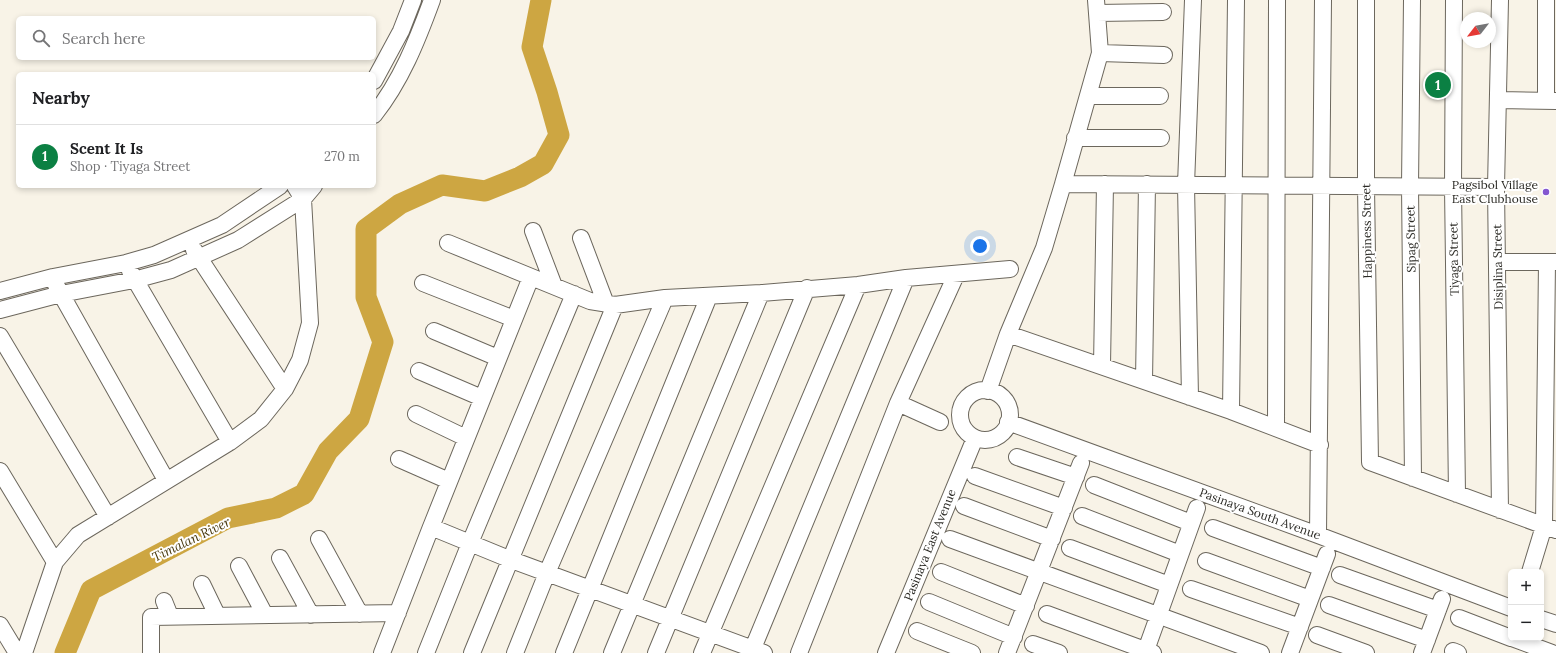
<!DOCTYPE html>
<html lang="en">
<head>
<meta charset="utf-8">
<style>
	:root { --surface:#fff; --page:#f2f2f2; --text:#202124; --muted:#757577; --line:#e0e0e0; --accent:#0b8043 }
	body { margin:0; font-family:Lora,serif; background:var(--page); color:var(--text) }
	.controls { position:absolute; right:12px; bottom:12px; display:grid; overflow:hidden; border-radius:6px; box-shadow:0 2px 6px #0003 }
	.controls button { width:36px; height:36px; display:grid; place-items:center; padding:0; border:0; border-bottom:1px solid var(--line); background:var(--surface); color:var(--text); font:20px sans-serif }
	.compass { position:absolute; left:1460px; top:12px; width:36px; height:36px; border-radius:50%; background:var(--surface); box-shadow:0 2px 6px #0003; rotate:239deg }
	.you { position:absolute; left:980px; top:246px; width:14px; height:14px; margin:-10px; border:3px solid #fff; border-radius:50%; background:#1a73e8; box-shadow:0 0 0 6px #1a73e833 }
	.badge { display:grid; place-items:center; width:26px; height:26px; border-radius:50%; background:var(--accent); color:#fff; font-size:13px; font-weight:700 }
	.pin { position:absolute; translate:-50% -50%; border:2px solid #fff; box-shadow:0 1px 4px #0006 }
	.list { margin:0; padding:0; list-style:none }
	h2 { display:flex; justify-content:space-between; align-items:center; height:52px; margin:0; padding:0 16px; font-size:17px }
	h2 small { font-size:13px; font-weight:400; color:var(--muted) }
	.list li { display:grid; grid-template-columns:26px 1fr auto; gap:12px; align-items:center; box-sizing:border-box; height:64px; padding:0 16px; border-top:1px solid var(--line) }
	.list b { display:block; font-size:15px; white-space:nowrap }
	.list p { margin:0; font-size:13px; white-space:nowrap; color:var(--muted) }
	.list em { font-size:13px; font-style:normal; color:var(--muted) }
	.icon { flex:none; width:22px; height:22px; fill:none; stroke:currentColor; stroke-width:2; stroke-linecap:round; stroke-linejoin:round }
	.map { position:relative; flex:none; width:1556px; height:653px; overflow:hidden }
	.search { position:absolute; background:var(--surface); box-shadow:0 2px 6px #0003; left:16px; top:16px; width:360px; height:44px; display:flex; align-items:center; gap:10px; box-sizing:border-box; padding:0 14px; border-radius:6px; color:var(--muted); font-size:15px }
	.panel { position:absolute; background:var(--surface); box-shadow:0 2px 6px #0003; left:16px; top:72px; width:360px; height:116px; border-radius:6px }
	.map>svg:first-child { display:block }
</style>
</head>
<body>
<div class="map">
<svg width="1556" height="653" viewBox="0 0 1556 653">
	<rect width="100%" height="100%" fill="#f8f3e7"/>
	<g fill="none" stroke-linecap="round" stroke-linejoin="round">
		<path stroke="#cda642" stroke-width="21" d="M65,653L91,590L228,518L276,508L304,494L328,451L359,419L383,342L366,297V229L400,204L442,185L485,191L520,177L543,164L559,135L547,92L532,47L541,0"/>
		<g stroke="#6c675d" stroke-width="18">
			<path id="minor" d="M1366,0V186L1370,462L1556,530
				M1412,0L1410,186L1413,478
				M1454,0L1453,187L1457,494
				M1500,0L1496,187L1500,510
				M1097,13L1163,12
				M1100,53L1164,55
				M374,81L401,31L413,0
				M1088,96H1160
				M1499,100L1556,101
				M1546,101V0
				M374,115C401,81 417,41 432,0
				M1075,138H1161
				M1063,184L1100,53L1096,0
				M533,231L554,286
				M581,238L606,304
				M448,243L590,301L615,305L665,298L761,293L858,285L906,278L1010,269
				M194,250L285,389
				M1498,262H1556
				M130,271L230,442
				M423,283L514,319
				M56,285L166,480
				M0,291L53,277L126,263L154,255L222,225L280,186
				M0,310L61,294L134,280L171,270L238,240L303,199L314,186
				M434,331L498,358
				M1008,334L1231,411L1320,445
				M0,336L108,517
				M1102,366L1105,184
				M419,371L482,398
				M1144,381L1147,184
				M960 415a25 25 0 1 1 50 0a25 25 0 1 1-50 0Z
				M988,391L1008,334L1044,248L1063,184L1496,187
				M1190,397L1186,185L1193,0
				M898,403L940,422
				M1231,411L1236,0
				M416,414L466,438
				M1008,422L1318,535L1511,608
				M1276,428L1277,0
				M1017,457L1076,477
				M399,459L449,481
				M0,471L55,562
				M975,476L1064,508
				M1094,485L1191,523
				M964,506L1052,539
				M1082,516L1180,554
				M431,527L531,277
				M1213,528L1322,568
				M1318,535L1323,0
				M319,539L360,614
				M950,539L1261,653
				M1070,548L1169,585
				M280,558L311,615
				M1206,561L1310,599
				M239,566L265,615
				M941,572L1026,606
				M1530,572L1544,526L1547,262
				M1340,575L1438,610
				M202,584L217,615
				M1191,589L1300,627
				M164,601L170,616
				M929,602L1014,637
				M1329,605L1427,640
				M1047,614L1153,653
				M1459,618L1511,638
				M1541,619L1556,624
				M0,625L17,653
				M917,631L972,653
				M1317,635L1366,653
				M1512,638L1552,653
				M1033,644L1059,653
				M1453,651L1458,653
				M24,653L55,562L78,535L230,442L261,419L285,389L300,360L310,323L303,199L295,186
				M151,653V617L398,613
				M382,653L431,527L509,559L764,653
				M426,653L470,543L574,294
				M472,653L615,305
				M515,653L547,573L665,298
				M564,653L709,296
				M612,653L761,293
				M656,653L807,288
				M702,653L858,285
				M751,653L906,278
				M799,653L898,403L956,275
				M886,653L975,438
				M1007,653L1081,463
				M1145,653L1197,508
				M1290,653L1327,554
				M1422,653L1442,599"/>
		</g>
		<use href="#minor" stroke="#fff" stroke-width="16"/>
	</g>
	<circle fill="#8457d0" stroke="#fff" stroke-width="1.5" cx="1546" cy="192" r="4"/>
	<g text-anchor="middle" stroke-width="4" stroke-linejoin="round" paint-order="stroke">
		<g font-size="12" fill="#2b2a25" stroke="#fff" text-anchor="end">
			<text x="1538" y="189">Pagsibol Village<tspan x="1538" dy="14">East Clubhouse</tspan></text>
		</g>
		<g font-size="12" fill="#2b2a25" stroke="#fff">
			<text transform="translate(1367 231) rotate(-91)" y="4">Happiness Street</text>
			<text transform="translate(1411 239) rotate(-91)" y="4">Sipag Street</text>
			<text transform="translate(1454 259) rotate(-91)" y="4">Tiyaga Street</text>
			<text transform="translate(1498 267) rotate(-91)" y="4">Disiplina Street</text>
			<text transform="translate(1260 514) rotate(20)" y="4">Pasinaya South Avenue</text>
			<text transform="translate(930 545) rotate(-68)" y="4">Pasinaya East Avenue</text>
		</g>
		<g font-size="13" font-style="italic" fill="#4a3a0f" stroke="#fff">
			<text transform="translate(191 539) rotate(-26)" y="5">Timalan River</text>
		</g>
	</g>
</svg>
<div class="controls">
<button>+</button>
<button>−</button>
</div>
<svg class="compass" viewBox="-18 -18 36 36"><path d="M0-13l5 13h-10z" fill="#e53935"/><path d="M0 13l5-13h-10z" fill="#757577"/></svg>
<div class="you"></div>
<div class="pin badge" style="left:1438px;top:85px">1</div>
<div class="search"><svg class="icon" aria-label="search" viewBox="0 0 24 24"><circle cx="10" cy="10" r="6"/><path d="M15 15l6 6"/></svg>Search here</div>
<section class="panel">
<h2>Nearby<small></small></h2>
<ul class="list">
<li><span class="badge">1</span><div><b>Scent It Is</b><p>Shop · Tiyaga Street</p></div><em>270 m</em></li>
</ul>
</section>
</div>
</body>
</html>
